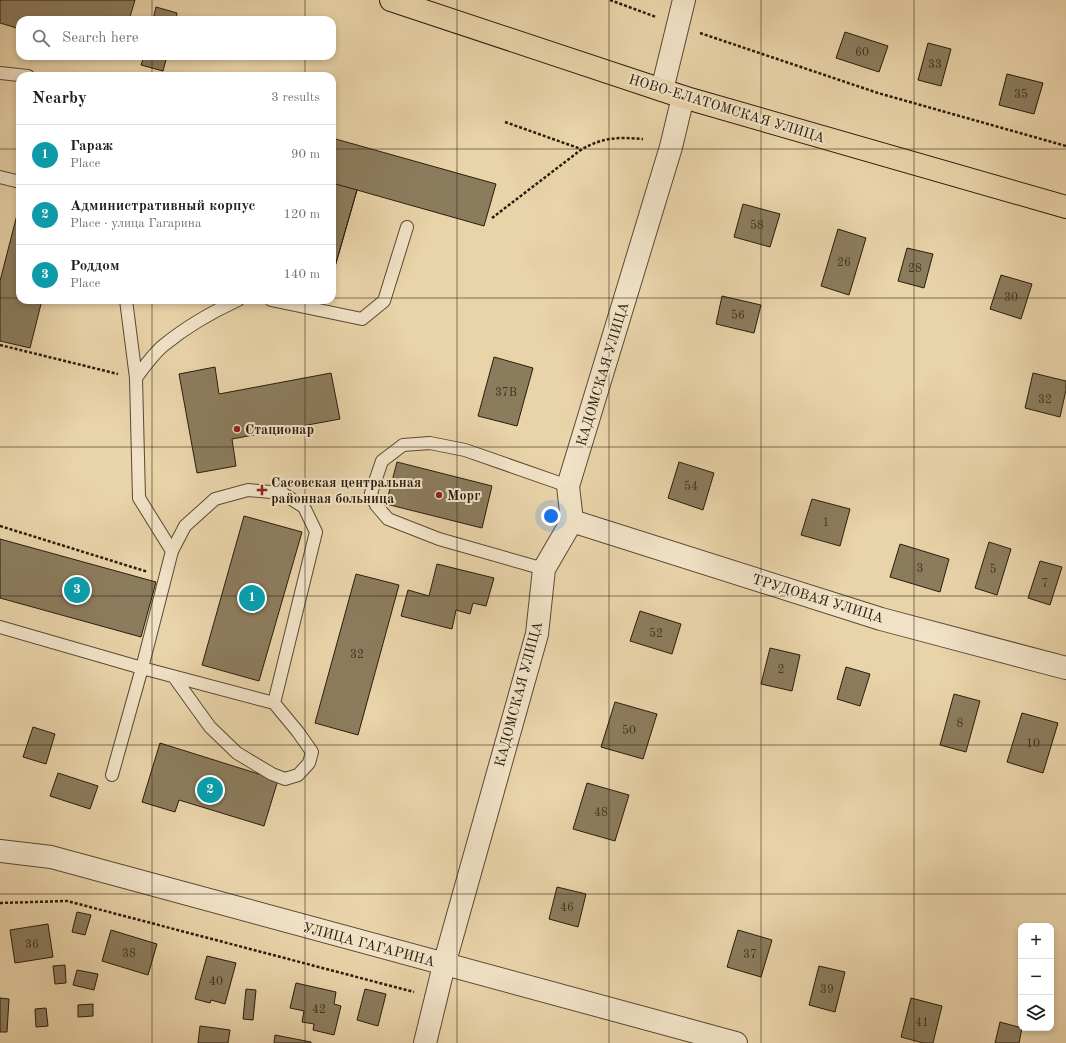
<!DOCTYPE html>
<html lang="en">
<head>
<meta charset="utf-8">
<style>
	:root { --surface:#fff; --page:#f2f2f2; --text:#202124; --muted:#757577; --line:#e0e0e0; --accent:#8f2418 }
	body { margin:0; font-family:"Old Standard TT",serif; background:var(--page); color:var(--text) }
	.controls { position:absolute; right:12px; bottom:12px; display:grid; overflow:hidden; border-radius:8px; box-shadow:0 2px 6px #0003 }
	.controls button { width:36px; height:36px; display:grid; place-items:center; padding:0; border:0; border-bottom:1px solid var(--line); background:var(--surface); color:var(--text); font:20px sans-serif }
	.you { position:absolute; left:551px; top:516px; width:14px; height:14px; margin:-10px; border:3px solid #fff; border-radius:50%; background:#1a73e8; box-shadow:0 0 0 6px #1a73e833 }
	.badge { display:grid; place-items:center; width:26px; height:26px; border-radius:50%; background:var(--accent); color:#fff; font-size:13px; font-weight:700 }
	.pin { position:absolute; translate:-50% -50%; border:2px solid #fff; box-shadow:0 1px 4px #0006 }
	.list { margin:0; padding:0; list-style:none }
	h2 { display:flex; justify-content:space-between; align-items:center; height:52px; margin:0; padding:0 16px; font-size:17px }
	h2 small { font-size:13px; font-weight:400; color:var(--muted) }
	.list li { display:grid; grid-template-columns:26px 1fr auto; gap:12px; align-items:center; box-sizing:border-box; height:60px; padding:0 16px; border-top:1px solid var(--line) }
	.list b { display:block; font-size:15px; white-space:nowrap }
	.list p { margin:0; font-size:13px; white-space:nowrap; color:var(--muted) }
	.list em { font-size:13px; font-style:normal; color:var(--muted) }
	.icon { flex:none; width:22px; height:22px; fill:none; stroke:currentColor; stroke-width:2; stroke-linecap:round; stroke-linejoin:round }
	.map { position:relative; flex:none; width:1066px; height:1043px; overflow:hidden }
	.search { position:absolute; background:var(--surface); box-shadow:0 2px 6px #0003; left:16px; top:16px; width:320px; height:44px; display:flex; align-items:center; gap:10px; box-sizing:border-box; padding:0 14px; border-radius:12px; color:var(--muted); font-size:15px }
	.panel { position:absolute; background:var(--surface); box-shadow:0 2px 6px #0003; left:16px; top:72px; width:320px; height:232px; border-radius:12px }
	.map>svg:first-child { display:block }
</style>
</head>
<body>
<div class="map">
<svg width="1066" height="1043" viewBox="0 0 1066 1043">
	<rect width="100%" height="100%" fill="#e9d3a9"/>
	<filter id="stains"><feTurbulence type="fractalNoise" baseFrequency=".005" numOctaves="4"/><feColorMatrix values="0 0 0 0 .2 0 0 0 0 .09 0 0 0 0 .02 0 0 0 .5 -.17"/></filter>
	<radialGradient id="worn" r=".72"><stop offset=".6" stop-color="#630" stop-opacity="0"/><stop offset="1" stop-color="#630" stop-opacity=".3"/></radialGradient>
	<path fill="#8c7c5e" stroke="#281d0c" d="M0,0H135L129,20H20V29L0,23Z
		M156,7L177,13L176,20H153Z
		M845,32L888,46L879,72L836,58Z
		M928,43L951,49L941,86L918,80Z
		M144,56H167L163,71L141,65Z
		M1007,74L1043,83L1034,114L999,105Z
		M332,138L496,184L484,226L357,190L332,277Z
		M332,183L357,190L332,277Z
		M743,204L780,214L770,247L734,237Z
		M19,207H20V300H42L30,348L0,341V281Z
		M838,229L866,238L849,295L821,286Z
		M907,248L933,254L924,288L898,281Z
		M1001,275L1032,284L1021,319L990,309Z
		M722,296L761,305L754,333L716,324Z
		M494,357L533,368L517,426L478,416Z
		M215,367L219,394L331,373L340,419L232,439L236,466L197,473L179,374Z
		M1033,373L1066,381V390L1060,417L1025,408Z
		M397,462L492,486L482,528L386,504Z
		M679,462L714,473L703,510L668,498Z
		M812,499L850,509L840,546L801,535Z
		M244,516L302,532L259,681L202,665Z
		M0,539L156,582L141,637L0,598Z
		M989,542L1011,549L997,595L975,588Z
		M900,544L949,559L940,592L890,577Z
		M1040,561L1062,567L1050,605L1028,598Z
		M437,564L494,578L486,606L473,603L470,614L456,610L452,629L401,616L408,590L429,596Z
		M356,574L399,585L358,735L315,723Z
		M640,611L681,624L672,654L630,641Z
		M770,648L800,655L792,691L761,684Z
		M846,667L870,674L860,706L837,699Z
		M954,694L980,701L966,752L940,745Z
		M615,702L657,714L643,759L601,747Z
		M1022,713L1058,723L1043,773L1007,762Z
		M33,727L55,734L46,764L23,757Z
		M160,743L278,780L264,826L179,800L175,812L142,802Z
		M58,773L98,786L90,809L50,796Z
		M587,783L629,795L615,841L573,829Z
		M557,887L586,894L578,927L549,919Z
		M77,912L91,915L85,935L72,932Z
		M48,924L53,957L15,963L10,930Z
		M111,930L157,944L148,975L102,961Z
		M738,930L772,940L761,977L727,967Z
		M207,956L236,963L225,1004L211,1000L210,1003L195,999Z
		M65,965L66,983L55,984L53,966Z
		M819,966L845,972L835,1012L809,1005Z
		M77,970L98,974L94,990L73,985Z
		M296,983L336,992L334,1004L341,1006L334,1035L313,1030L314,1024L302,1022L304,1011L290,1008Z
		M246,989L256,990L253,1020L243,1019Z
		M365,989L386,994L378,1026L357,1020Z
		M0,998L9,999L7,1032H0Z
		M911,998L942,1006L933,1043H923L901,1037Z
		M93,1004V1016L78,1017V1005Z
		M46,1008L48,1026L36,1027L35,1009Z
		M1000,1022L1022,1028L1019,1043H995Z
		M200,1026L230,1030L228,1043H198Z
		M275,1035L311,1042V1043H274Z"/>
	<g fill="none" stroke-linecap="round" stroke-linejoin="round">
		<g stroke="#584a33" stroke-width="14">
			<path id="service" d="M0,73L28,76
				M0,177L20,182
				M271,300L362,319L384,301L407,227
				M136,378C144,367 153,354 164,345C186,327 212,312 238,300
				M544,569L439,539L388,519L376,505L371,493L382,461L403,445L430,443L465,450L568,486
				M0,627L142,668L172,551L139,498L136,378L126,300
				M174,677L210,727L237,753L272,774L285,779L298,775L309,763L312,752L298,732L274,703
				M112,775L142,668L274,703L316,532L304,507L282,493L248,490L215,499L185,526L172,551"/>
		</g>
		<g stroke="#584a33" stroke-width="24">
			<path id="minor" d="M662,90L684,0
				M572,521L881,619L1066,668
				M0,851L51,857L736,1043
				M425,1043L444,965L537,634L544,569L572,521L568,486L671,147L683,97"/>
		</g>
		<g stroke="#281d0c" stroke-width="24">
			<path id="primary" d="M391,0L683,97L1066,207"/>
		</g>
		<path stroke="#281d0c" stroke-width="2.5" stroke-dasharray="3 2" stroke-linecap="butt" d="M610,0L656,17
			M700,33L878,93L1066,146
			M505,122L581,149
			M492,218L582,149C605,137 617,137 643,139
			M0,345L118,374
			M0,526L148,572
			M0,903L67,901L414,992"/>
		<use href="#service" stroke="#f1e2c7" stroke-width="12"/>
		<use href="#minor" stroke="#f1e2c7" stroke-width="22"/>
		<use href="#primary" stroke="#e9d3a9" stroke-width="22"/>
	</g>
	<path fill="none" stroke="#281d0c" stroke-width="1" stroke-opacity="0.55" d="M152,0V20M305,0V20M457,0V1043M609,0V1043M761,0V1043M914,0V1043M152,56V76M305,56V76M0,149H20M332,149H1066M0,298H20M332,298H1066M152,300V1043M305,300V1043M0,447H1066M0,596H1066M0,745H1066M0,894H1066"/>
	<g fill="#8f2418" stroke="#f1e2c7" stroke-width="1.5">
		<circle cx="237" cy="429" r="4"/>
		<path d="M260 484h4v4h4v4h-4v4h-4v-4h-4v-4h4z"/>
		<circle cx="439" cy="495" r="4"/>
	</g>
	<g text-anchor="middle" stroke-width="4" stroke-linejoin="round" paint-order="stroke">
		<g font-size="12" fill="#413520">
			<text x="862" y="56">60</text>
			<text x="935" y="68">33</text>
			<text x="1021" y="98">35</text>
			<text x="757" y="229">58</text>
			<text x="844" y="266">26</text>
			<text x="915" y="272">28</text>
			<text x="1011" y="301">30</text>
			<text x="738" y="319">56</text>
			<text x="506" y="396">37В</text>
			<text x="1045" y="403">32</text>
			<text x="691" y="490">54</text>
			<text x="826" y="526">1</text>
			<text x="920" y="572">3</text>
			<text x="993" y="573">5</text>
			<text x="1045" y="587">7</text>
			<text x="656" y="637">52</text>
			<text x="357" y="658">32</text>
			<text x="781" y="673">2</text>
			<text x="960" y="727">8</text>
			<text x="629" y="734">50</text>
			<text x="1033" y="747">10</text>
			<text x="601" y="816">48</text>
			<text x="567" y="911">46</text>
			<text x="32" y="948">36</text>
			<text x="129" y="957">38</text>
			<text x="750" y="958">37</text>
			<text x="216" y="985">40</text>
			<text x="827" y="993">39</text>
			<text x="319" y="1013">42</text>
			<text x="922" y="1026">41</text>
		</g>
		<g font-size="14" fill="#281d0c" stroke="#f1e2c7">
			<text transform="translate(727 108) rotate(17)" y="5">НОВО-ЕЛАТОМСКАЯ УЛИЦА</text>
			<text transform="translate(602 374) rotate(-73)" y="5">КАДОМСКАЯ УЛИЦА</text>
			<text transform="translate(818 598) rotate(17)" y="5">ТРУДОВАЯ УЛИЦА</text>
			<text transform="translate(518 694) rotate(-75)" y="5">КАДОМСКАЯ УЛИЦА</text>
			<text transform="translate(369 944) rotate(15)" y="5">УЛИЦА ГАГАРИНА</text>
		</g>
		<g font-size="14" font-weight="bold" fill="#281d0c" stroke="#f1e2c7" text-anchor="start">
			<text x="245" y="434">Стационар</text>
			<text x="271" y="487">Сасовская центральная<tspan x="271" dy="16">районная больница</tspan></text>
			<text x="447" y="500">Морг</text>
		</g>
	</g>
	<rect width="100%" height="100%" filter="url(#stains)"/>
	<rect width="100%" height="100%" fill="url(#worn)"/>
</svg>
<div class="controls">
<button>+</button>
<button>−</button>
<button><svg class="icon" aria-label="layers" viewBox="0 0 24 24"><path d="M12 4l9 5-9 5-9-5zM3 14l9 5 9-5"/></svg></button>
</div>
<div class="you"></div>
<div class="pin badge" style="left:252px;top:598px;background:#0f9aa8">1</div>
<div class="pin badge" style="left:210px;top:790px;background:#0f9aa8">2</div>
<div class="pin badge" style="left:77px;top:590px;background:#0f9aa8">3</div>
<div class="search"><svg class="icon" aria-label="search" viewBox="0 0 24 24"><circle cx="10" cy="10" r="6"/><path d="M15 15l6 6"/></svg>Search here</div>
<section class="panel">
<h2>Nearby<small>3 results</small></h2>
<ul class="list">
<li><span class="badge" style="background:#0f9aa8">1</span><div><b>Гараж</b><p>Place</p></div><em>90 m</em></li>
<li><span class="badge" style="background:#0f9aa8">2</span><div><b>Административный корпус</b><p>Place · улица Гагарина</p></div><em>120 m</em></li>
<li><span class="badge" style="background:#0f9aa8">3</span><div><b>Роддом</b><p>Place</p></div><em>140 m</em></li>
</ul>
</section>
</div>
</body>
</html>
